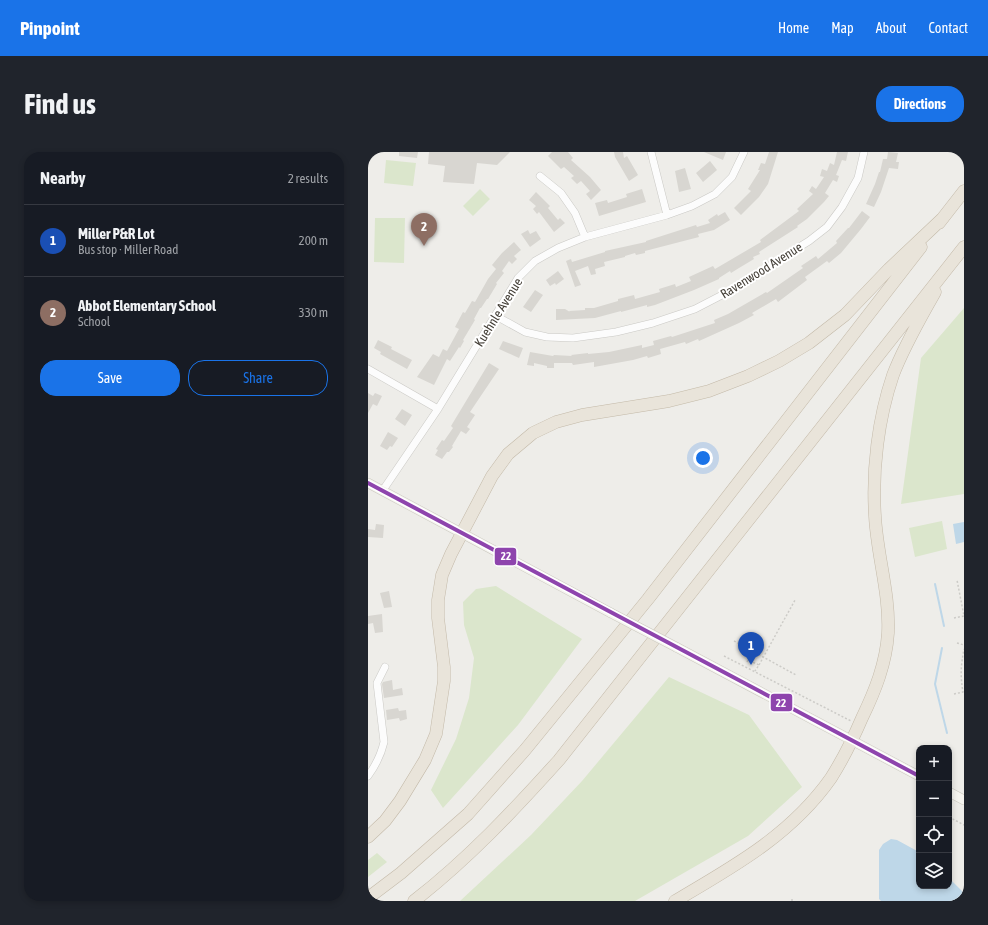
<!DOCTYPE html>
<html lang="en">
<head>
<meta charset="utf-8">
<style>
	:root { --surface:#171b24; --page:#20242c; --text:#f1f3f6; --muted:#9ea1a6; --line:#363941; --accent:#1a73e8 }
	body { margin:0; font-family:"Asap Condensed",sans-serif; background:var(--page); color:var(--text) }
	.controls { position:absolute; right:12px; bottom:12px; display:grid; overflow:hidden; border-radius:8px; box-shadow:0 2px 6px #0003 }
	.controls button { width:36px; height:36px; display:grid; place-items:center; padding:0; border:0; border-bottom:1px solid var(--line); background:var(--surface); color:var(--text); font:20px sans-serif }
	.you { position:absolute; left:335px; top:306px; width:14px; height:14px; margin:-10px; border:3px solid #fff; border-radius:50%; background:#1a73e8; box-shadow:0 0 0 6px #1a73e833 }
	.badge { display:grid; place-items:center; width:26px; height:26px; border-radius:50%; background:var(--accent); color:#fff; font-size:13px; font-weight:700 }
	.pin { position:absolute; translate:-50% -33px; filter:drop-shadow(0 1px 2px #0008) }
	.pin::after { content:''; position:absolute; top:21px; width:14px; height:12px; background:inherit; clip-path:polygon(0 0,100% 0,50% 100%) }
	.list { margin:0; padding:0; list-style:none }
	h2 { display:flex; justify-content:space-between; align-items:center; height:52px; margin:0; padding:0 16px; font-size:17px }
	h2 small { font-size:13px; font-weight:400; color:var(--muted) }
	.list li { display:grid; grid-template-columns:26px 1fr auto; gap:12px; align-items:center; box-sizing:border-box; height:72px; padding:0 16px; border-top:1px solid var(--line) }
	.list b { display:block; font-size:15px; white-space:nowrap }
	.list p { margin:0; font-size:13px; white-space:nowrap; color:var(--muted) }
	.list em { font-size:13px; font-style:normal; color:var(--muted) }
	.actions { display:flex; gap:8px; padding:12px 16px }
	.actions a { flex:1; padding:9px 0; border:1px solid var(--accent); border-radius:16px; text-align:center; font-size:14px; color:var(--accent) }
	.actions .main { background:var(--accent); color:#fff }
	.icon { flex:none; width:22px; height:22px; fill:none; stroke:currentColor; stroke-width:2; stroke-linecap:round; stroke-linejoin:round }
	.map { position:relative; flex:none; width:596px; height:749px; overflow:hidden; border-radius:16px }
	header { display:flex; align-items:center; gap:24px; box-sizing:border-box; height:56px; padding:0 20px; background:var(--accent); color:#fff }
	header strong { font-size:19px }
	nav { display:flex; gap:22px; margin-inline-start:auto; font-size:14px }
	.intro { display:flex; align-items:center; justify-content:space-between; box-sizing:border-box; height:96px; padding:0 24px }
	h1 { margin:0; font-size:28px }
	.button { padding:10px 18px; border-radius:16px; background:var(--accent); color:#fff; font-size:14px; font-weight:700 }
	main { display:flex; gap:24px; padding:0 24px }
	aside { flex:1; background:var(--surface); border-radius:16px; box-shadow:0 2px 6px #0003 }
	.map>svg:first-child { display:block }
</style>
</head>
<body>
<header>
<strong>Pinpoint</strong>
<nav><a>Home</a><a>Map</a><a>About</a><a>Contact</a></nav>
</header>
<div class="intro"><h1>Find us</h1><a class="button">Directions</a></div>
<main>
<aside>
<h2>Nearby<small>2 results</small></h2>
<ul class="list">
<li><span class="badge" style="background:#1a4fb4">1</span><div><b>Miller P&amp;R Lot</b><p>Bus stop · Miller Road</p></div><em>200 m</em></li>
<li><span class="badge" style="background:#8d6e63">2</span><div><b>Abbot Elementary School</b><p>School</p></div><em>330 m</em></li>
</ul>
<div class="actions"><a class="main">Save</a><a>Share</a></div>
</aside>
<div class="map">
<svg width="596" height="749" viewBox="0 0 596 749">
	<rect width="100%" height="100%" fill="#eeede9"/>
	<path fill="#dbe6cc" d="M18,8L48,11L45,34L16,31Z
		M112,37L122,47L105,64L95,54Z
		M7,66H37L36,111L6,110Z
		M596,156V342L533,352L553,206Z
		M574,369L579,397L547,405L541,376Z
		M128,434L214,487L150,573L75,656L63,638L88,587L101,546L106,506L96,473L95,450L108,437Z
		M301,525L381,563L434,635L380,684L267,749H92L163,683L214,629Z
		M9,701L19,710L0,725V708Z"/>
	<path fill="#bed7e8" d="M596,370V390L588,392L585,372Z
		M523,687L529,688L551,700V734H581V726L596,741V749H513L511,747V698L515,692Z"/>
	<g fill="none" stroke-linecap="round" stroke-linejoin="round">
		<path stroke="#bed7e8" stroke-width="2" d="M567,432L576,474
			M574,496L567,532L579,581"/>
	</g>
	<path fill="#d8d6d1" d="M31,0H50L49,6L31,4Z
		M61,0H142L129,13L109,11L106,32L75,30L77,14L60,12Z
		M184,0H200L205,6L203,8L222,25L233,38L223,48L218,42L222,39L213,29L209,32L203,26L206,24L196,15L193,17L180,4Z
		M246,0H255L256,6L259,4L270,23L261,29L247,5Z
		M336,0H358L355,8Z
		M401,0H410L400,32L391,45L373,63L366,56L383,39L380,37L392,18H390L393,11L397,12Z
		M469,0H480L478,9L474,8L468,23L471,24L469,30L465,28L457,41L461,44L456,50L439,67L429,74L430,75L391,100L392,102L385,105L386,107L371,116L363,121L362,119L351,126V127L326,138L287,153L279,155V153L253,160V159L227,166L188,168V157H197L202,160L201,159L217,158V156H226L250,149V147L266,143L267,147L292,140L291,137L307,132L308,135L323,129L321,125L345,114L347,117L393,90L392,88L431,59L429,57L445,42L441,39L444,34L448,37L456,25L452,24L454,17L459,19L462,11L466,13Z
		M520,0L530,1L528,10H531L530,17L521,16L513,40L506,55L498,52L507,32L511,20H512L515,7H519Z
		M342,9L349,18L335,30L328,21Z
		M317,16L323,37L311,40L307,19Z
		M274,37L278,50L231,64L227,51L239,48L240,51L259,45L258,42Z
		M168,40L182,54L180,56L190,68L192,66L197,71L186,80L171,60L169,62L165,57L168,54L161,48Z
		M494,59L502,65L493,77L473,101L461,111L459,109L437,125L439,128L410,150L408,147L384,161L386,163L371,171L331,189L330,187L318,192L317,190L292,197L293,202L280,206L279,204L265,208L226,215V210L205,213L204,211H186V216H179V214L166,211V214L159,213L162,200L185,204L186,203L204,204L203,203L220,201V202L241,200L274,193V196L286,193L285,189L303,184L304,185L347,171L346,168L360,162L398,140L399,141L435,116L433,114L448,104L450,107L469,91L468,89L480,76H481Z
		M357,60L362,68L346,78L330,82L331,85L277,99V101L268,103L267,101L257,104V105L236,110L237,114L227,117L228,122L223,123L220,114L207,119L213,133L207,135L198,109L203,107L204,110L237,100V99L278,90V89L328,73L329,75L342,71L340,68L349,62L350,64Z
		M160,78L162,82L168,79L173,87L162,95L153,82Z
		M146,90L153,98L146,104L149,107L144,112L141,109L134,119L136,121L128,131L129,132L120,147H119L113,156H112L106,167L107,168L95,188L96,189L92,196L91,195L82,209L79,207L66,233L49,225L65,202L71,205L75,197L79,199L91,177L87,175L95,160L97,161L104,149L107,150L120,127L128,117L124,113L134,101Z
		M190,119L196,127L188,133L187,131L182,134L178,128Z
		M167,138L175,143L163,160L155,155Z
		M10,188L24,195L23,197L44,208L39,217L12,202L13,200L6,196Z
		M135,189L155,196L151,206L131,197Z
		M121,211L131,217L102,260L107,263L99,275L102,277L98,282L93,279L84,294L85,295L81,300H79L74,307L67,303L70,298L68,297L74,288L76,289L85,276L83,274Z
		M0,241L5,244L7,241L14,244L9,254L5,252L0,261Z
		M34,257L44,263L37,274L27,267Z
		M20,280L30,286L24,295L22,294L19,298L12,294Z
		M8,372L16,373L15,386L0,385V377L7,378Z
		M21,439L24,455L16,456L12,441Z
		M14,462L15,480L7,481L5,471L0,472V464Z
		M24,528L25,538L34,536L35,543L16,546L14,532L15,530Z
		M30,556L31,559L38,558L39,567L32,569L31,566L19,568L18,558Z"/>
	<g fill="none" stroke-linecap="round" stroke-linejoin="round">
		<g stroke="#cac9c5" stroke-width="8">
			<path id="street" d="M283,0L299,63
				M172,24L193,41L207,61L217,85
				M128,164L157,180L179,185L205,186L248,180L285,171L327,157L381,129L407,110L441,89L459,75L474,55L490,26L496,0
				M0,217L70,257
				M15,338L70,257L150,126L167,109L190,96L217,85L299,63L324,54L347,42L364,25L376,0
				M0,624C8,613 13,603 16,590L9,531L17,515"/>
		</g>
		<g stroke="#cccac1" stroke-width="10">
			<path id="secondary" d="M0,331L243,461
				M308,495L551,624
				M581,640L596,648"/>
		</g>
		<g stroke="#c3b9a8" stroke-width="13">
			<path id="highway" d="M571,71L596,39
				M0,685L17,669L32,649L57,608L68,582L76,529V515L70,466V448L74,423L83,402L124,324L140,302L165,281L188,270L214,263L301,249L341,239L380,224L411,209L441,191L477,163L521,117L575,66
				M0,746L33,721L100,662L157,598L280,447L553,95
				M46,749C100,707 146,658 191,608L596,95
				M307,749C365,715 423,683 463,626C475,607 485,587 494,566C507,539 518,512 520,481C522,442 509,403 507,364C504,318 510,267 525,223C536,194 552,167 567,140"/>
		</g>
		<path stroke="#cccbc7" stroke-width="1.5" stroke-dasharray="2 2" stroke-linecap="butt" d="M586,466L596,464L589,428
			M366,489L428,523
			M589,491L596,493
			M356,504L483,569
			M379,510L380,508L391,513L387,519
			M391,513L427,448
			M586,542L595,540C592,523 593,513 596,497
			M581,665L596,673
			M424,747V749"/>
		<use href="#street" stroke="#fcfcfc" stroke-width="7"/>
		<use href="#secondary" stroke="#f5f4ef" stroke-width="9"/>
		<use href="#highway" stroke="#e9e4da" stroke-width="12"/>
		<g stroke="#cccac1" stroke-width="10" stroke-linecap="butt">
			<path id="secondary-bridge" d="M243,461L308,495"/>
		</g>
		<use href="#secondary-bridge" stroke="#f5f4ef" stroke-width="9"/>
		<g stroke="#fff" stroke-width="7">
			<path id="bus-1" d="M0,331L551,624"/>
		</g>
		<use href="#bus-1" stroke="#8e44ad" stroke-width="4"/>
	</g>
	<g text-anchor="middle" stroke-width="4" stroke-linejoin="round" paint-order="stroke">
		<g font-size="13" fill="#433e36" stroke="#fff">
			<text transform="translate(393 118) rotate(-32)" y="5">Ravenwood Avenue</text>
			<text transform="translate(130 160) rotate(-58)" y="5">Kuehnle Avenue</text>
		</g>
	</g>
	<g stroke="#fff" stroke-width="1.5">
		<rect x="126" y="395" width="23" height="19" rx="4" fill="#8e44ad"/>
		<rect x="402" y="541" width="23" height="19" rx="4" fill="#8e44ad"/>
	</g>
	<g font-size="11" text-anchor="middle" font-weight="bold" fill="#fff">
		<text x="138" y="408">22</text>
		<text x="413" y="555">22</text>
	</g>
</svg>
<div class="controls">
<button>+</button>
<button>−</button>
<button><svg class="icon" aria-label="locate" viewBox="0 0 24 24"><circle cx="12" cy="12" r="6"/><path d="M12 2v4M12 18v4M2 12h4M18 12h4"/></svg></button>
<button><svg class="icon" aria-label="layers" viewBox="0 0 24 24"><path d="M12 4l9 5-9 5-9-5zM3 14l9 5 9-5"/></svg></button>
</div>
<div class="you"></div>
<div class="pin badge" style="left:383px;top:513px;background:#1a4fb4">1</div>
<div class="pin badge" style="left:56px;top:94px;background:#8d6e63">2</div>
</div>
</main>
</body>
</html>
